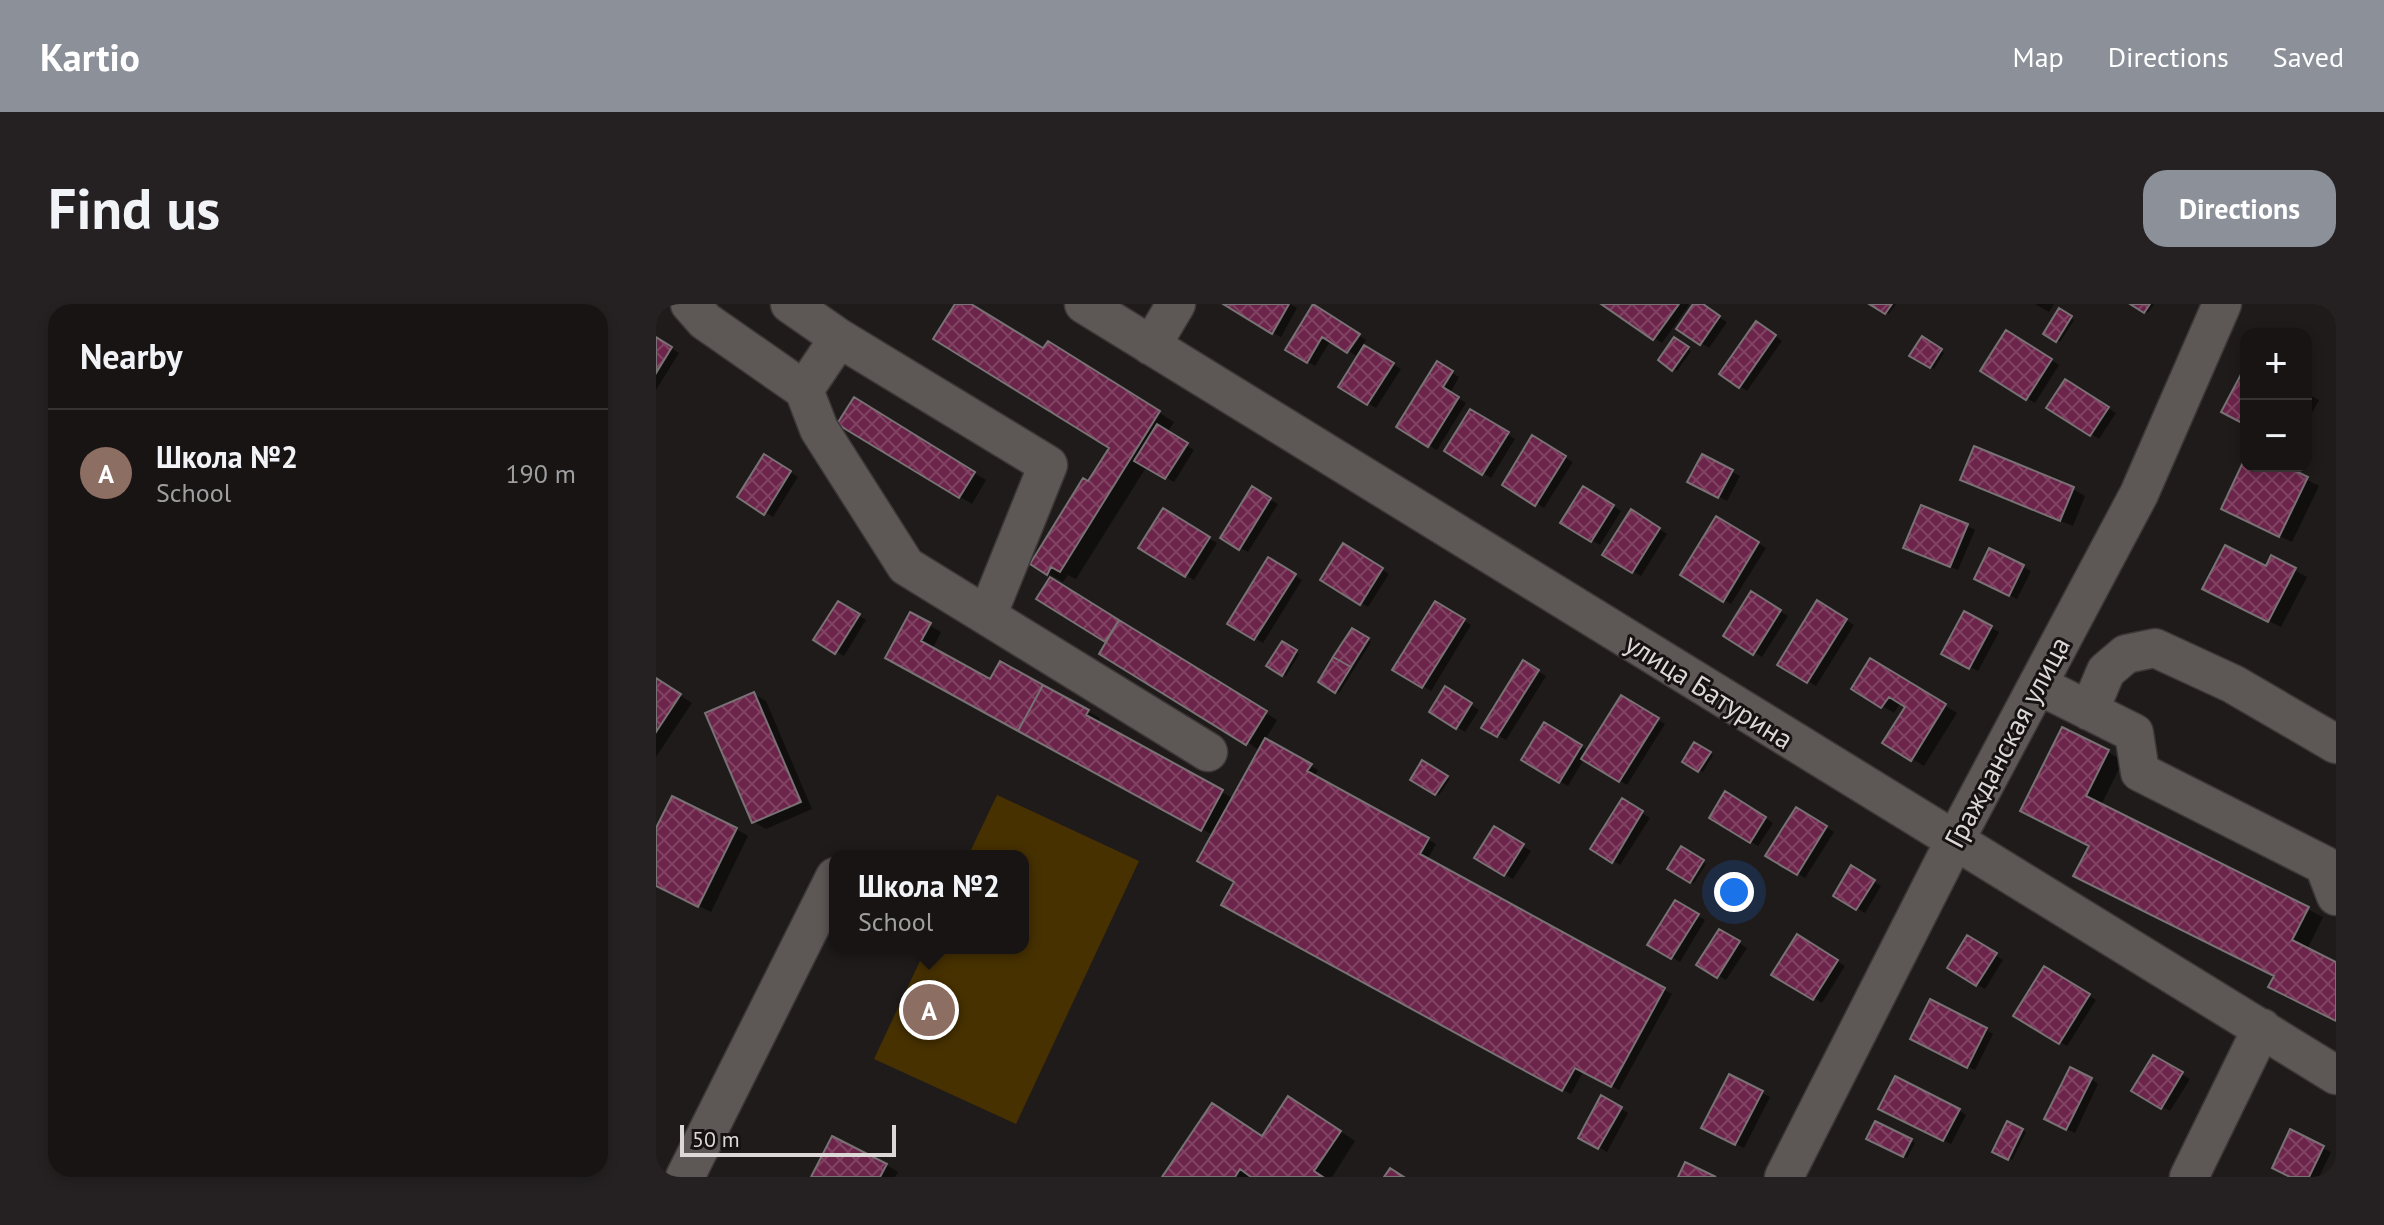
<!DOCTYPE html>
<html lang="en">
<head>
<meta charset="utf-8">
<style>
	:root { --surface:#181414; --page:#252122; --text:#f1f3f6; --muted:#9f9ea0; --line:#363334; --accent:#8c9099 }
	body { margin:0; font-family:"PT Sans",sans-serif; background:var(--page); color:var(--text) }
	.controls { position:absolute; right:24px; top:24px; display:grid; overflow:hidden; border-radius:16px; box-shadow:0 4px 12px #0003 }
	.controls button { width:72px; height:72px; display:grid; place-items:center; padding:0; border:0; border-bottom:2px solid var(--line); background:var(--surface); color:var(--text); font:40px sans-serif }
	.scale { position:absolute; left:24px; bottom:20px; width:216px; box-sizing:border-box; padding-left:8px; border:4px solid #dbd8d7; border-top:0; font-size:22px; line-height:28px; white-space:nowrap; color:#dbd8d7; -webkit-text-stroke:6px #171212; paint-order:stroke }
	.you { position:absolute; left:1078px; top:588px; width:28px; height:28px; margin:-20px; border:6px solid #fff; border-radius:50%; background:#1a73e8; box-shadow:0 0 0 12px #1a73e833 }
	.badge { display:grid; place-items:center; width:52px; height:52px; border-radius:50%; background:var(--accent); color:#fff; font-size:26px; font-weight:700 }
	.pin { position:absolute; translate:-50% -50%; border:4px solid #fff; box-shadow:0 2px 8px #0006 }
	.popup { position:absolute; left:173px; top:546px; width:200px; height:104px; box-sizing:border-box; display:grid; place-content:center; border-radius:16px; background:var(--surface); filter:drop-shadow(0 2px 6px #0005); font-size:26px; white-space:nowrap; color:var(--muted) }
	.popup b { font-size:30px; color:var(--text) }
	.popup::after { content:''; position:absolute; left:50%; top:100%; margin-left:-16px; border:16px solid transparent; border-top-color:var(--surface) }
	.list { margin:0; padding:0; list-style:none }
	h2 { display:flex; justify-content:space-between; align-items:center; height:104px; margin:0; padding:0 32px; font-size:34px }
	h2 small { font-size:26px; font-weight:400; color:var(--muted) }
	.list li { display:grid; grid-template-columns:52px 1fr auto; gap:24px; align-items:center; box-sizing:border-box; height:128px; padding:0 32px; border-top:2px solid var(--line) }
	.list b { display:block; font-size:30px; white-space:nowrap }
	.list p { margin:0; font-size:26px; white-space:nowrap; color:var(--muted) }
	.list em { font-size:26px; font-style:normal; color:var(--muted) }
	.map { position:relative; flex:none; width:1680px; height:873px; overflow:hidden; border-radius:24px }
	header { display:flex; align-items:center; gap:48px; box-sizing:border-box; height:112px; padding:0 40px; background:var(--accent); color:#fff }
	header strong { font-size:38px }
	nav { display:flex; gap:44px; margin-inline-start:auto; font-size:28px }
	.intro { display:flex; align-items:center; justify-content:space-between; box-sizing:border-box; height:192px; padding:0 48px }
	h1 { margin:0; font-size:56px }
	.button { padding:20px 36px; border-radius:24px; background:var(--accent); color:#fff; font-size:28px; font-weight:700 }
	main { display:flex; gap:48px; padding:0 48px }
	aside { flex:1; background:var(--surface); border-radius:24px; box-shadow:0 4px 12px #0003 }
	.map>svg:first-child { display:block }
</style>
</head>
<body>
<header>
<strong>Kartio</strong>
<nav><a>Map</a><a>Directions</a><a>Saved</a></nav>
</header>
<div class="intro"><h1>Find us</h1><a class="button">Directions</a></div>
<main>
<aside>
<h2>Nearby<small></small></h2>
<ul class="list">
<li><span class="badge" style="background:#8d6e63">A</span><div><b>Школа №2</b><p>School</p></div><em>190 m</em></li>
</ul>
</aside>
<div class="map">
<svg width="1680" height="873" viewBox="0 0 1680 873">
	<defs>
		<pattern id="building-cross-hatch" width="8" height="8" patternUnits="userSpaceOnUse" patternTransform="scale(2)"><rect width="8" height="8" fill="#6d244a"/><path d="M0 0l8 8M0 8l8-8" fill="none" stroke="#814363"/></pattern>
	</defs>
	<rect width="100%" height="100%" fill="#201b1b"/>
	<path fill="#473100" d="M341,491L483,557L360,820L218,755L270,644H367V552H312Z"/>
	<path fill="#0007" d="M301,0H312L388,47L408,49L518,118L511,129L538,146L518,178L491,162L420,275L412,271L407,278L376,260L456,143Z
		M569,0H634L641,4L625,33Z
		M948,0H1032L1033,1L1006,39Z
		M1040,0L1071,18L1053,44L1045,39Z
		M1217,0H1240L1233,10Z
		M1379,0H1398L1393,8Z
		M1477,0H1498L1492,9Z
		M658,3L710,36L706,42L745,65L720,104L684,82L702,53L675,36L659,62L632,45Z
		M1404,7L1418,16L1404,38L1389,29Z
		M1108,24L1126,37L1091,87L1084,82Z
		M1350,28L1403,61L1379,99L1326,66Z
		M0,35L23,49L0,86Z
		M1266,35L1288,49L1278,65L1256,51Z
		M1018,36L1035,47L1021,67L1004,56Z
		M782,60L803,73L794,89L810,99L781,146L743,123Z
		M1409,78L1460,109L1443,135L1393,103Z
		M1650,89L1663,96L1650,120Z
		M199,96L330,176L316,200L184,119Z
		M815,107L859,135L835,174L791,146Z
		M877,134L917,158L888,204L848,180Z
		M109,153L142,173L117,213L84,193Z
		M1047,153L1084,172L1071,197L1034,177Z
		M1590,156V162H1624L1663,182L1636,238L1579,211Z
		M1318,182L1417,185L1429,192L1417,222Z
		M596,185L622,200L592,248L566,233Z
		M927,185L965,207L944,241L906,218Z
		M507,207L561,239L538,276L484,243Z
		M976,208L1011,230L985,272L949,251Z
		M1061,215L1110,244L1075,300L1027,271Z
		M1311,222L1319,226L1302,266L1257,247Z
		M688,242L733,270L712,303L667,276Z
		M1616,254L1651,273L1625,323L1561,291L1611,264Z
		M613,256L646,276L607,339L574,319Z
		M1367,263L1375,267L1361,295L1328,278Z
		M394,276L621,416L609,436L662,466L658,473L780,540L771,556L1016,690L963,786L928,766L915,790L567,600L580,577L557,531L232,353L255,311L285,328L276,346L335,378L345,360L444,414L441,420L578,495L604,447L452,338L383,295Z
		M1095,290L1132,312L1106,353L1070,331Z
		M182,299L210,316L188,352L160,336Z
		M1162,299L1198,321L1160,382L1124,360Z
		M779,300L815,321L775,387L739,365Z
		M1308,309L1343,328L1322,367L1288,349Z
		M696,327L715,338L683,389L664,378Z
		M627,340L643,350L630,372L613,362Z
		M1215,356L1301,409L1268,462L1229,438L1251,402L1245,398L1238,409L1197,384Z
		M868,359L890,372L850,436L828,423Z
		M0,376L36,399L0,453Z
		M789,385L823,406L809,428L776,407Z
		M98,390L110,397L156,505L110,525L98,518Z
		M966,394L1009,420L971,481L928,455L912,482L868,455L889,421L932,447Z
		M1039,440L1057,451L1047,468L1029,457Z
		M1452,448L1467,457L1445,501L1667,613L1651,646L1680,660V716L1435,542L1382,516Z
		M767,459L794,475L783,491L757,475Z
		M1070,490L1117,519L1102,542L1055,513Z
		M966,497L994,514L964,561L937,545Z
		M1141,505L1178,528L1149,574L1112,551Z
		M80,525L92,532L55,608L13,587L0,571V529Z
		M839,525L875,547L857,575L821,554Z
		M1026,545L1050,560L1038,579L1014,565Z
		M1196,564L1225,582L1209,609L1179,591Z
		M1020,599L1049,616L1024,658L994,640Z
		M1064,627L1091,644L1070,676L1043,660Z
		M1141,633L1189,662L1166,699L1118,670Z
		M1311,634L1347,656L1329,685L1293,664Z
		M1389,665L1440,696L1411,742L1360,712Z
		M1330,726L1337,730L1319,766L1264,739Z
		M1498,753L1534,775L1514,807L1478,786Z
		M1435,775L1442,780L1419,829L1399,819Z
		M1106,789L1114,793L1088,844L1056,828Z
		M946,794L972,809L951,848L925,833Z
		M649,804L699,837L676,873H510L607,834Z
		M1303,806L1310,811L1295,840L1232,808Z
		M1220,820L1259,839L1251,854L1213,835Z
		M1352,820L1370,828L1356,856L1339,847Z
		M1635,828L1675,848L1663,873H1637Z
		M230,861L242,868L239,873H158Z"/>
	<path fill="url(#building-cross-hatch)" stroke="#787274" stroke-width="2" d="M299,0H315L387,44L392,37L504,107L404,268L395,263L391,271L374,260L427,174L432,177L453,144L277,35Z
		M567,0H633L616,30Z
		M657,0L704,30L691,49L666,33L651,59L629,46Z
		M945,0H1023L997,36Z
		M1037,0H1047L1064,12L1044,41L1020,25Z
		M1213,0H1236L1229,10Z
		M1474,0H1494L1488,9Z
		M1403,4L1416,12L1400,38L1387,30Z
		M1100,17L1120,31L1083,84L1063,70Z
		M1350,26L1396,55L1370,96L1324,67Z
		M1266,32L1286,45L1274,64L1253,52Z
		M0,33L16,43L0,69Z
		M1018,33L1033,43L1016,67L1002,56Z
		M708,41L738,59L711,101L682,83Z
		M781,57L797,67L787,83L803,93L772,143L740,123Z
		M1590,61V121L1565,108Z
		M1409,75L1453,103L1434,132L1390,104Z
		M198,93L319,168L303,194L181,120Z
		M814,105L853,128L826,171L788,147Z
		M501,120L532,139L509,175L478,157Z
		M876,131L910,152L879,202L846,181Z
		M1318,142L1418,183L1404,217L1304,176Z
		M108,150L135,167L108,211L81,193Z
		M1046,150L1077,166L1062,194L1031,178Z
		M1590,152V162H1629L1652,173L1623,233L1565,205Z
		M596,182L615,194L583,246L564,234Z
		M927,182L958,201L935,238L904,219Z
		M1265,201L1312,220L1294,263L1247,244Z
		M507,204L554,233L529,273L482,244Z
		M975,205L1004,224L976,269L946,251Z
		M1060,212L1103,238L1067,298L1024,271Z
		M687,239L727,264L704,301L664,276Z
		M1569,241L1610,262L1615,251L1640,264L1612,318L1546,285Z
		M1333,244L1368,261L1353,292L1318,275Z
		M612,253L640,270L598,336L571,320Z
		M394,273L463,316L449,338L380,295Z
		M1095,287L1125,306L1097,351L1067,332Z
		M1161,296L1191,315L1151,379L1121,361Z
		M182,297L204,310L179,350L157,336Z
		M779,297L809,315L766,384L736,366Z
		M1308,307L1336,322L1313,365L1285,350Z
		M254,308L275,319L265,337L334,375L344,357L387,381L362,427L229,354Z
		M463,316L611,407L590,441L443,350Z
		M696,324L713,334L695,363L677,353Z
		M626,337L641,346L626,372L610,362Z
		M677,353L695,363L679,389L662,378Z
		M1214,354L1290,400L1255,457L1226,439L1249,403L1233,393L1225,404L1195,385Z
		M867,356L883,366L841,433L825,424Z
		M0,374L25,390L0,428Z
		M387,381L433,406L430,411L567,486L545,527L362,427Z
		M789,382L816,399L800,425L773,408Z
		M98,388L145,498L96,519L49,409Z
		M965,391L1003,414L963,478L925,455Z
		M888,418L926,441L903,479L865,456Z
		M1406,423L1453,446L1430,492L1653,603L1636,636L1680,658V717L1612,683L1618,672L1417,572L1433,542L1364,507Z
		M609,434L656,460L651,467L773,534L764,550L1009,684L955,783L919,764L906,787L565,601L578,578L541,557Z
		M1038,438L1055,448L1042,468L1026,458Z
		M766,456L792,472L779,491L754,476Z
		M1069,487L1110,513L1094,539L1053,514Z
		M16,492L81,524L42,603L0,582V524Z
		M966,494L987,507L956,559L934,545Z
		M1140,503L1171,522L1141,571L1109,552Z
		M838,522L868,540L848,572L818,554Z
		M1025,542L1048,556L1034,579L1011,565Z
		M1195,561L1219,576L1200,606L1177,592Z
		M1019,596L1043,610L1015,655L991,641Z
		M1063,625L1084,637L1061,674L1040,661Z
		M1141,630L1182,656L1157,696L1115,671Z
		M1311,631L1341,649L1320,682L1291,664Z
		M1388,662L1434,690L1403,740L1357,712Z
		M1274,695L1331,724L1311,764L1254,735Z
		M1497,751L1527,768L1505,805L1475,787Z
		M1414,763L1436,774L1410,826L1388,815Z
		M1073,770L1107,787L1079,841L1045,824Z
		M1239,772L1304,805L1287,837L1222,805Z
		M945,791L966,803L942,845L922,834Z
		M632,792L685,827L658,867L667,873H595L584,865L579,873H506L556,799L606,832Z
		M1219,817L1256,835L1247,853L1210,835Z
		M1351,817L1367,825L1352,856L1336,848Z
		M1634,825L1668,842L1653,873H1634L1616,864Z
		M176,832L231,860L224,873H155Z
		M1029,858L1060,873H1022Z
		M734,864L748,873H728Z"/>
	<g fill="none" stroke-linecap="round" stroke-linejoin="round">
		<g stroke="#3c3838" stroke-width="41">
			<path id="minor" d="M34,0L49,17L148,86L163,125L250,262L552,448
				M134,0L183,34L392,161L331,312
				M428,0L1680,771
				M495,42L520,0
				M148,86L183,34
				M1382,381L1478,429L1484,468L1668,561L1680,592
				M1433,407L1450,367L1470,350L1499,344L1577,380L1680,440
				M29,873L179,573
				M1128,873L1298,538L1483,190L1566,0
				M1533,873L1606,724"/>
		</g>
		<use href="#minor" stroke="#5d5756" stroke-width="38"/>
	</g>
	<g text-anchor="middle" stroke-width="6" stroke-linejoin="round" paint-order="stroke">
		<g font-size="28" fill="#dbd8d7" stroke="#171212">
			<text transform="translate(1053 387) rotate(32)" y="10">улица Батурина</text>
			<text transform="translate(1351 438) rotate(-62)" y="10">Гражданская улица</text>
		</g>
	</g>
</svg>
<div class="controls">
<button>+</button>
<button>−</button>
</div>
<div class="scale">50 m</div>
<div class="you"></div>
<div class="pin badge" style="left:273px;top:706px;background:#8d6e63">A</div>
<div class="popup"><b>Школа №2</b>School</div>
</div>
</main>
</body>
</html>
